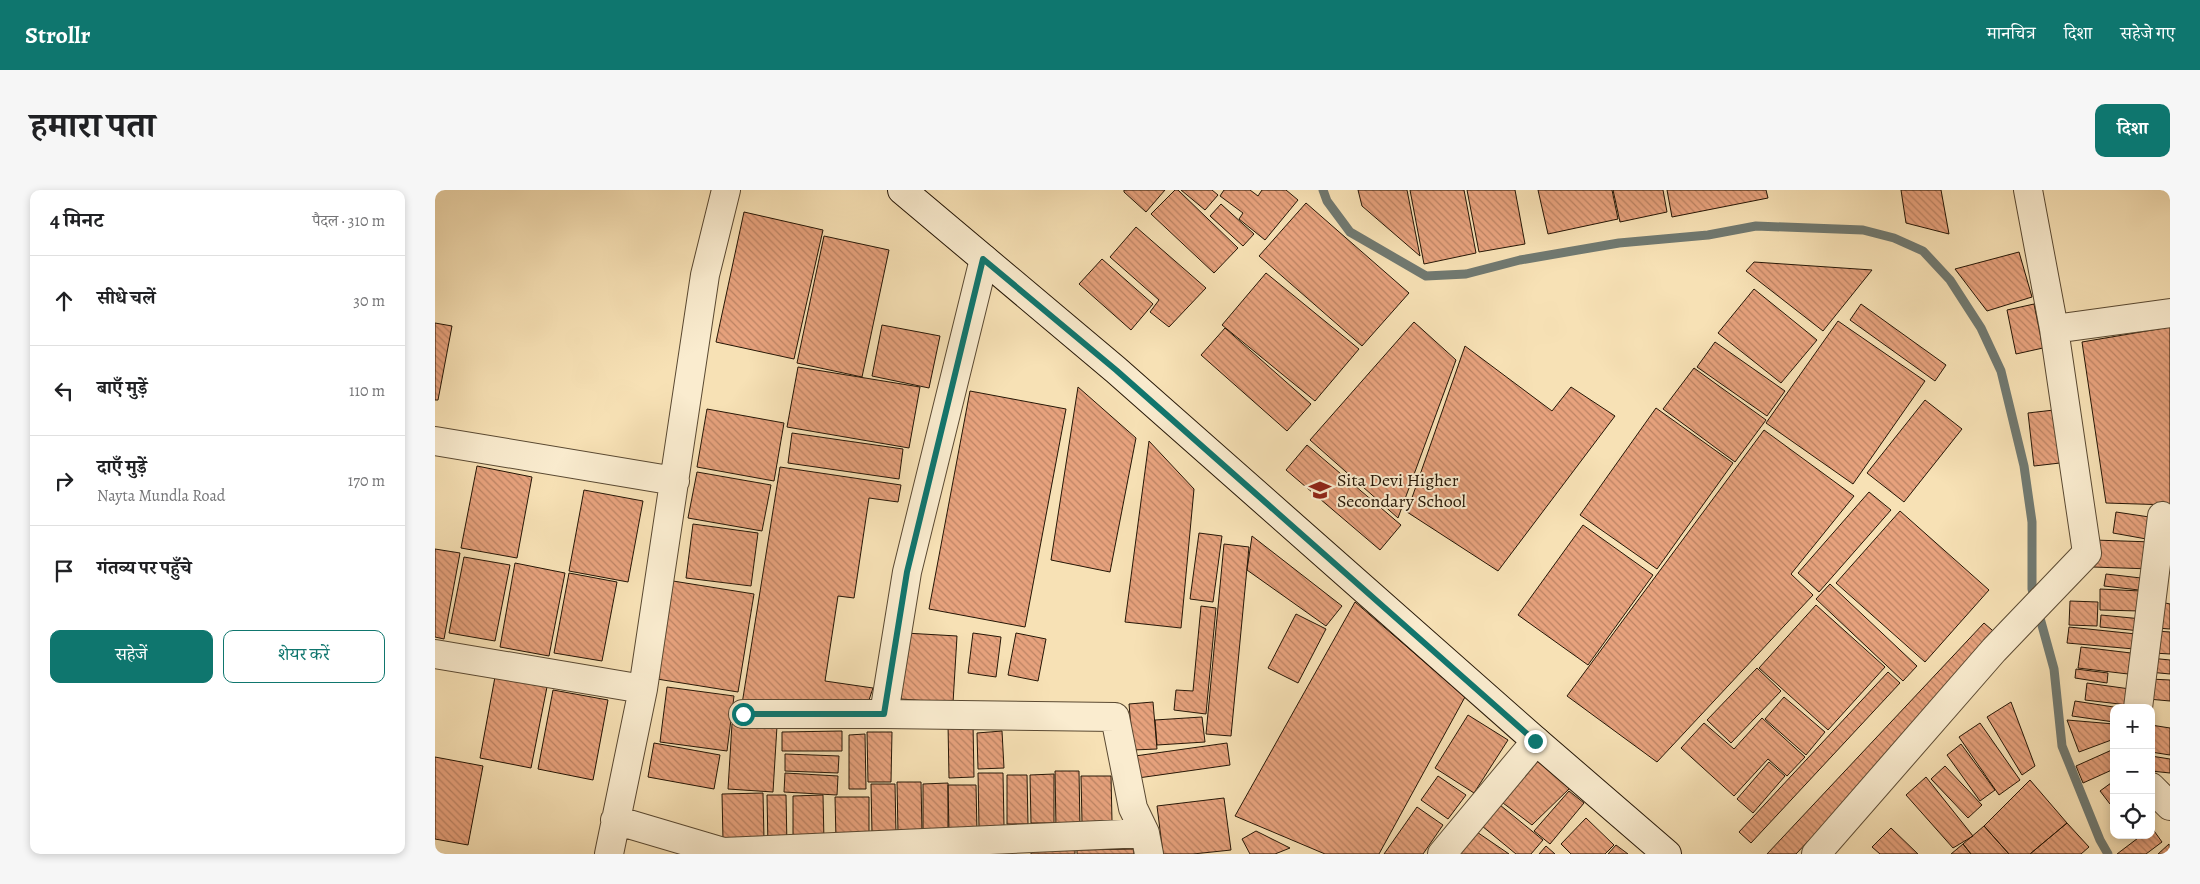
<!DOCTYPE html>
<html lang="hi">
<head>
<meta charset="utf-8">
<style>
	:root { --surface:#fff; --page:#f6f6f6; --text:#202124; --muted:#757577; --line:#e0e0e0; --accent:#0f766e }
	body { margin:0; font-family:Alegreya,"Noto Serif Devanagari",serif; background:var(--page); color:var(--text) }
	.controls { position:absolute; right:15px; bottom:15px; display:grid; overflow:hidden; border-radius:10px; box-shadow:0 2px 8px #0003 }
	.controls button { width:45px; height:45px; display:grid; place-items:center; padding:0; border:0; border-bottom:1px solid var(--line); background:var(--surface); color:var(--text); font:25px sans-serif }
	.stop { position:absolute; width:15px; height:15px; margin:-11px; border:4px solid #0f766e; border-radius:50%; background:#fff }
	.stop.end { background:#0f766e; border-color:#fff; box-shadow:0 1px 5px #0008 }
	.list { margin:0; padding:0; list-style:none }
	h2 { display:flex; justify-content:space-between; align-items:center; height:65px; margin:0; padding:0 20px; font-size:21px }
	h2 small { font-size:16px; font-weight:400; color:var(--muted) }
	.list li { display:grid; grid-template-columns:32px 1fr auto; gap:15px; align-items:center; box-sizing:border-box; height:90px; padding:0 20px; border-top:1px solid var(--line) }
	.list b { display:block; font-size:19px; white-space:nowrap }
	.list p { margin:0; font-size:16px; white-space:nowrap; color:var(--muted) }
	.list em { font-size:16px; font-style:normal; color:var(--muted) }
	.actions { display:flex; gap:10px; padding:15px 20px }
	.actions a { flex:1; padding:11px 0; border:1px solid var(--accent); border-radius:10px; text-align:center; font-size:18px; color:var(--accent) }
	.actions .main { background:var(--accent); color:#fff }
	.icon { flex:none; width:28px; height:28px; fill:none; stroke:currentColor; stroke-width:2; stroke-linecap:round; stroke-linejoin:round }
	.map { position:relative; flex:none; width:1735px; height:664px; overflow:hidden; border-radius:10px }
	header { display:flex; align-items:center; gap:30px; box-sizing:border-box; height:70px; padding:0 25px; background:var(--accent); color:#fff }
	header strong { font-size:24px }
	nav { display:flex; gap:28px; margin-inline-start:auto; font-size:18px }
	.intro { display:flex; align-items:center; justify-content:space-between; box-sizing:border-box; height:120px; padding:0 30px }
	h1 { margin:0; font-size:35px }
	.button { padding:12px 22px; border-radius:10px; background:var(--accent); color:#fff; font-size:18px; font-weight:700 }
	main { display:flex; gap:30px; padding:0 30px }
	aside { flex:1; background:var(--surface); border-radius:10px; box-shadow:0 2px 8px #0003 }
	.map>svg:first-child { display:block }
</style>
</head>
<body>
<header>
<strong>Strollr</strong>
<nav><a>मानचित्र</a><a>दिशा</a><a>सहेजे गए</a></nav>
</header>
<div class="intro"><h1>हमारा पता</h1><a class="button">दिशा</a></div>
<main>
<aside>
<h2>4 मिनट<small>पैदल · 310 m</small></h2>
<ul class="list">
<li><svg class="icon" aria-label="ahead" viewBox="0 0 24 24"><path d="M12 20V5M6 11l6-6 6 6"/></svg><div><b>सीधे चलें</b></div><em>30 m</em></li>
<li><svg class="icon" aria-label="left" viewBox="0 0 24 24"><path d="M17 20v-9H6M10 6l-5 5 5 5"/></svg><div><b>बाएँ मुड़ें</b></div><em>110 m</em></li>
<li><svg class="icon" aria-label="right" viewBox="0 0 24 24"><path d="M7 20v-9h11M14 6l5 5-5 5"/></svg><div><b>दाएँ मुड़ें</b><p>Nayta Mundla Road</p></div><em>170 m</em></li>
<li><svg class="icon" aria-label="arrive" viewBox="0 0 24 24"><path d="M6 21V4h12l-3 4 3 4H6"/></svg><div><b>गंतव्य पर पहुँचे</b></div></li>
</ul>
<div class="actions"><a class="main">सहेजें</a><a>शेयर करें</a></div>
</aside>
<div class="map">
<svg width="1735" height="664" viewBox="0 0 1735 664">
	<defs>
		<pattern id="building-back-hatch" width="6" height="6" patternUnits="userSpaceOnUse" patternTransform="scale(1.25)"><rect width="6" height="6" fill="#e7a27d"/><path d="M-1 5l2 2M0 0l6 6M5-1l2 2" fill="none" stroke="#bb8364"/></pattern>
	</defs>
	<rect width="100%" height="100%" fill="#f7e1b5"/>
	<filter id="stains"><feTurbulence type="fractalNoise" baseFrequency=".004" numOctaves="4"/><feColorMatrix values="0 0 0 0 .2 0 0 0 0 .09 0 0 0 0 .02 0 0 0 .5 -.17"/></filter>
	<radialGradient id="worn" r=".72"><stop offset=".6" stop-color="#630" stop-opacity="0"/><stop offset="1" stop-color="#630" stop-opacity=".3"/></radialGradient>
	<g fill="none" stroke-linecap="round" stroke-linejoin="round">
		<path stroke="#707971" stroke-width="9" d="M888,0L892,11L915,42L991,86L1031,84L1085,70L1184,53L1273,45L1321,36L1428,40L1459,48L1488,61L1515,90L1546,138L1566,181L1589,276L1597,332V399L1619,479L1627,556L1665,650L1673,664"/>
	</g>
	<path fill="url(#building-back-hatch)" stroke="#251606" d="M689,0H730L711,22L689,2Z
		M740,0H743L803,58L779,83L716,24Z
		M746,0H777L783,5L770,20Z
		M789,0H815L823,6L827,0H851L863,10L830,50L804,29L808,23L785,6Z
		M923,0H972L985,66L927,16Z
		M975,0H1029L1041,63L989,74Z
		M1032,0H1080L1090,54L1044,62Z
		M1103,0H1177L1183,29L1113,44Z
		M1178,0H1228L1232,22L1185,32Z
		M1232,0H1331L1333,8L1237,27Z
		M1466,0H1506L1514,44L1471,33Z
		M871,13L974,103L927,156L824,66Z
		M786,14L819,44L808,56L775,26Z
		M309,22L388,40L359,169L281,152Z
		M701,37L771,98L734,137L715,122L724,110L675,67Z
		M389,46L454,60L427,187L362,173Z
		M1584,62L1597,107L1552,121L1520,79Z
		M667,69L718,114L696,140L644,94Z
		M1319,72L1437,80L1388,141L1311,81Z
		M831,83L924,159L880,211L787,135Z
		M1319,99L1382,150L1346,193L1283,143Z
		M1426,114L1511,175L1500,191L1415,130Z
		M1599,114L1608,158L1581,164L1572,120Z
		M1403,131L1490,191L1418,294L1331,233Z
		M979,132L1021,170L963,328L875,250Z
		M0,133L17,136L3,210H0Z
		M447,135L505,146L494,198L437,186Z
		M1735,137V315L1671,313L1647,152Z
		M790,138L876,214L852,241L766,165Z
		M1280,152L1350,201L1332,226L1262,177Z
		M1030,156L1117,221L1136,197L1180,226L1063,381L972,322Z
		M363,177L485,197L474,258L352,237Z
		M1259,178L1331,230L1300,272L1228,219Z
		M643,197L701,248L675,382L616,370Z
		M535,201L631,219L590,437L494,419Z
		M1490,210L1527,239L1469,312L1432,283Z
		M1221,218L1298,273L1222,379L1145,325Z
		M272,219L349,233L339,291L262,277Z
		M1619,220L1625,273L1599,276L1593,223Z
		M1329,240L1419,306L1356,384L1378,405L1222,572L1132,506Z
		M357,243L468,259L464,289L353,273Z
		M714,251L759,299L746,438L690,432Z
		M872,255L966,335L945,360L851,280Z
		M42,276L97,287L82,368L26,358Z
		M345,277L466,295L463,312L434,308L419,408L403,406L390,491L438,498L432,516L307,514Z
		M262,282L336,295L327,341L253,328Z
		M149,300L208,311L193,392L134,381Z
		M1434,302L1456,320L1384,402L1363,383Z
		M1465,321L1554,400L1490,472L1401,393Z
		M1681,322L1721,328L1717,350L1678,343Z
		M258,334L323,343L316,396L251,388Z
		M1148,335L1218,385L1153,475L1083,425Z
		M764,343L787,346L778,412L755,409Z
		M817,346L907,416L891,436L812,380Z
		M1659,350L1717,352L1716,379L1658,377Z
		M789,354L814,357L796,546L771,544Z
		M0,359L25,363L9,449L0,447Z
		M29,367L75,375L60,451L14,443Z
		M80,373L130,383L114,466L65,457Z
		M134,383L182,392L167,471L119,463Z
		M1671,384L1706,388L1704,400L1669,396Z
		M238,391L319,404L303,502L222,489Z
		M1395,394L1482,476L1468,491L1381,409Z
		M1665,399L1706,401L1705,421L1665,420Z
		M1635,411L1663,412L1662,436L1634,435Z
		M920,412L1030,507L944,664H890L800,626Z
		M1726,412L1735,414V439L1722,438Z
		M1381,415L1450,477L1393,540L1324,478Z
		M766,416L781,418L771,524L739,520L741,500L758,501Z
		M861,424L891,439L863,493L833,478Z
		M1666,425L1707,429L1706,441L1665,437Z
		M1549,433L1565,447L1361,664H1332Z
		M1634,437L1701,444L1699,459L1632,453Z
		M1721,441L1735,442V464L1719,463Z
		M470,443L522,446L518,513L466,509Z
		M538,443L566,447L561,487L533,483Z
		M581,443L611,449L603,491L573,485Z
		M1646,457L1696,463L1693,484L1643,478Z
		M1715,468L1735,470V484L1714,482Z
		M1322,478L1346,501L1296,553L1272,530Z
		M1641,479L1673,483L1672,493L1640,488Z
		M1453,482L1465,493L1316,653L1304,642Z
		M60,487L112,497L96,578L45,568Z
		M1715,489L1735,490V511L1713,509Z
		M1652,493L1695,499L1693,515L1650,510Z
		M232,497L299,506L292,561L225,552Z
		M118,500L173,510L158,590L103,579Z
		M1349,507L1390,542L1371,565L1330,529Z
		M1640,511L1685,518H1679V532L1637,526Z
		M718,512L722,559L698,560L694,514Z
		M1576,512L1600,576L1587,585L1552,527Z
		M1033,525L1073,550L1039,603L1000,578Z
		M767,527L770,552L722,555L720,530Z
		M1327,528L1370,567L1352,586L1333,569L1299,606L1246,558L1269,533L1299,559Z
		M1632,530L1679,534V549L1644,562Z
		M1545,533L1585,590L1564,605L1524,547Z
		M297,534L342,536L338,602L293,599Z
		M513,534H538L539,587L514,588Z
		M1716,535L1735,538V565L1716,562Z
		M407,541V561H347V542Z
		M567,541L569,578L543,579L542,543Z
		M432,542H457L456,592H433Z
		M430,544L431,599H414V545Z
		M219,553L285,565L279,599L213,587Z
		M792,553L795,575L703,588L700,566Z
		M1526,554L1560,600L1545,611L1512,565Z
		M1679,559V579L1648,593L1641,576Z
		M350,564L404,566L403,583L350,581Z
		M1716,566L1735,569V583L1716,581Z
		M0,567L48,576L33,655L0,649Z
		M1103,571L1135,598L1097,635L1068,613Z
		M1334,572L1350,586L1318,623L1302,609Z
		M1510,576L1547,615L1533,628L1496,589Z
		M620,581H644L645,638L621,639Z
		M350,583L403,586L402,605L349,602Z
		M543,583H568L569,636L544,637Z
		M619,584V633H596L595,585Z
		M572,585H592L593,634H572Z
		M646,586H676L677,631L647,632Z
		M1003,586L1031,605L1013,629L986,610Z
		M1491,587L1538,646L1518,658L1471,605Z
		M1595,590L1632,633L1595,664H1574L1549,636Z
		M462,592H486L487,643H463Z
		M513,593V644H488V594Z
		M1676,593L1679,597V611L1675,614L1665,601Z
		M436,594H460L461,644H437Z
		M513,595H541L542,642H514Z
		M1134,601L1149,613L1115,654L1099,641Z
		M328,603L329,649L288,650L287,604Z
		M332,605H351L352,657H333Z
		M388,605L389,652H358V606Z
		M400,607H434V650H401Z
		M789,608L796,660L758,664H728L722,616Z
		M1065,615L1108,650L1096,664H1081L1047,636Z
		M982,617L1008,635L988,664H949Z
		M1151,628L1179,655L1170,664H1136L1126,654Z
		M1632,633L1654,657L1646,664H1595Z
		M1549,636L1574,664H1536L1528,654Z
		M1036,638L1074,664H1018Z
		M1456,638L1483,664H1445L1437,657Z
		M1717,638L1727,652L1711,664H1682L1707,645H1716Z
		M821,641L855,658L840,664H815L807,649Z
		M1528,654L1536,664H1516Z
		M1734,654L1735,664H1723Z
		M1181,655L1193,664H1173Z
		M1111,656L1120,664H1104Z
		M640,659V664H596V660Z
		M699,659V664H642V660Z"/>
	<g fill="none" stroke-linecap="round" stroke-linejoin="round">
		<g stroke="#5a4932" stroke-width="30">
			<path id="minor" d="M1619,139L1735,123
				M0,251L240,291
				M0,464L208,499
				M1703,518L1727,326
				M308,524H449L472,382L549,69
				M449,524L680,527L698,618L710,643L714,664
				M1716,597L1735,616
				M180,630L288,662L710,643
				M174,664L208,499L270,85L291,0
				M1007,664L1101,551
				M1381,664L1559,460L1652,363L1619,139L1593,0"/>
		</g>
		<g stroke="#251606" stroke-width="30">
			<path id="secondary" d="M467,0L681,180L1101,551L1232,664"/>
		</g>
		<use href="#minor" stroke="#faeccf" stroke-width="28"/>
		<use href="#secondary" stroke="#faeccf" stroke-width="28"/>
	</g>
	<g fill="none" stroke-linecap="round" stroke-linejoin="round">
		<path stroke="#0f766e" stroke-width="6" d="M308,524H449L472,382L548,69L681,180L1100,551"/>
	</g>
	<defs>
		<g id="school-bare" transform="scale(1.725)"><path d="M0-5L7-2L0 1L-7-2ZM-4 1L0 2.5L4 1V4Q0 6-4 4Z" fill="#8f2418" stroke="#faeccf" stroke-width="2.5" paint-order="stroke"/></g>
	</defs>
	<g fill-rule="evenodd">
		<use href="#school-bare" x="885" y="300"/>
	</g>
	<g text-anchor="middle" stroke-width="4" stroke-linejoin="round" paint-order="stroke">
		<g font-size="18" fill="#251606" stroke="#faeccf" text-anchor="start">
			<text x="902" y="296">Sita Devi Higher<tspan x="902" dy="21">Secondary School</tspan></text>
		</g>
	</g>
	<rect width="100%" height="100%" filter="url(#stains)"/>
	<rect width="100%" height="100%" fill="url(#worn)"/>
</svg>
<div class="controls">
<button>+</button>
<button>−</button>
<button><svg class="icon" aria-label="locate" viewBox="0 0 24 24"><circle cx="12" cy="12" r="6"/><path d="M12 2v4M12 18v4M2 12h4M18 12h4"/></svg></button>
</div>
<div class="stop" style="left:308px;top:524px"></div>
<div class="stop end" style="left:1100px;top:551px"></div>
</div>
</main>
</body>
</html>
